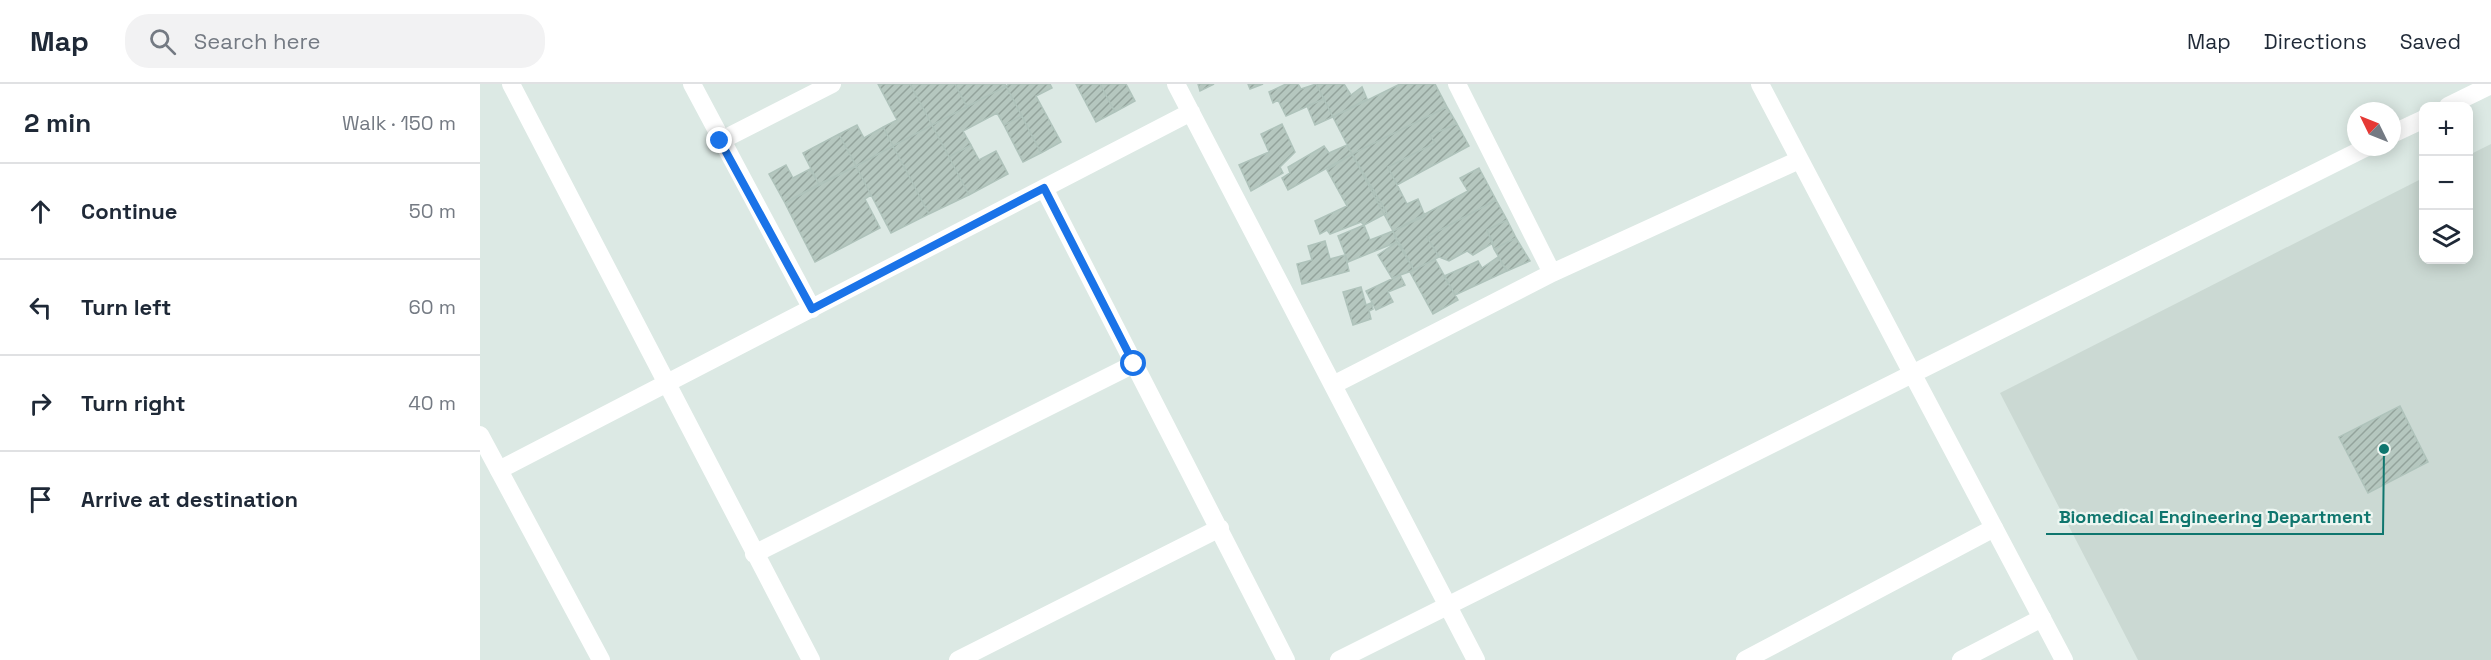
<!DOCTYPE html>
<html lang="en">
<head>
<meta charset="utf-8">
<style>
	:root { --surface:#fff; --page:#f2f2f3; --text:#1f2937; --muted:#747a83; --line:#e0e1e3 }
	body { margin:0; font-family:"Space Grotesk",sans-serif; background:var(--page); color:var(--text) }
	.controls { position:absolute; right:18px; top:18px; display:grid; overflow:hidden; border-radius:12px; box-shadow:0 3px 15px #0003 }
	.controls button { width:54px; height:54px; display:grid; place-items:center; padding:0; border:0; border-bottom:2px solid var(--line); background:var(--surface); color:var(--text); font:30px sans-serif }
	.compass { position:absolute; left:1867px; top:18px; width:54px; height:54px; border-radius:50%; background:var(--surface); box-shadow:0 3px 15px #0003; rotate:313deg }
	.stop { position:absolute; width:18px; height:18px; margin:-14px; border:4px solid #1a73e8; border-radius:50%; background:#fff }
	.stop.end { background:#1a73e8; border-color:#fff; box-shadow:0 2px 6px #0008 }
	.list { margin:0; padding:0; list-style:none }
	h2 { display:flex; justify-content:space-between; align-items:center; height:78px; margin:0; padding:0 24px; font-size:26px }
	h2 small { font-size:20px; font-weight:400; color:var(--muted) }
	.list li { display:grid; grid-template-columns:39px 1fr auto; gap:18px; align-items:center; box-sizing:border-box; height:96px; padding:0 24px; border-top:2px solid var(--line) }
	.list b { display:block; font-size:22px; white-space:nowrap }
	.list em { font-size:20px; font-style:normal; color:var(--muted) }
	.icon { flex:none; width:33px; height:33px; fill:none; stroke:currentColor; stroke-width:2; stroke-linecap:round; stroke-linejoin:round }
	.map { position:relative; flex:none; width:2011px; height:576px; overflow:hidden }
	header { display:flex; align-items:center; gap:36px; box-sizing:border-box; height:84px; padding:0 30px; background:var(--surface); border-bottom:2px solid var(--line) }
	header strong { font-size:28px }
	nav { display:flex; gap:33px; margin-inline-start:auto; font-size:21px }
	.search { width:420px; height:54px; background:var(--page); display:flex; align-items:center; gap:15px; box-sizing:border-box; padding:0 21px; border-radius:24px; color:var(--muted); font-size:22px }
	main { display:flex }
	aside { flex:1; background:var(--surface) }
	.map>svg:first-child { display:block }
</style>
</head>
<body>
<header>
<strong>Map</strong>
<div class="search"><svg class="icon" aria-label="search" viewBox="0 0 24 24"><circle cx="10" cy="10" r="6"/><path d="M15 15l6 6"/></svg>Search here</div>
<nav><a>Map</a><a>Directions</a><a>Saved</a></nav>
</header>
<main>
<aside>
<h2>2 min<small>Walk · 150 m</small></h2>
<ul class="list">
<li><svg class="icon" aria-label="ahead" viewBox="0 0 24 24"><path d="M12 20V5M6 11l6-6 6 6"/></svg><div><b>Continue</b></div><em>50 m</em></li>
<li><svg class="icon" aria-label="left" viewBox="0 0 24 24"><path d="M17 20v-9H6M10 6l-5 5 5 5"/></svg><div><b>Turn left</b></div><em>60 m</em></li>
<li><svg class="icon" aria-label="right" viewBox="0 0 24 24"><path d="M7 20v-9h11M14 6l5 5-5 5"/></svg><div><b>Turn right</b></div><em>40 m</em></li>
<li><svg class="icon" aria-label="arrive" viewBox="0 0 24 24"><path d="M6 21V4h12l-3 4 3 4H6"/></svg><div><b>Arrive at destination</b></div></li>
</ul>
</aside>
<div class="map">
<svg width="2011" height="576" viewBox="0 0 2011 576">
	<defs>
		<pattern id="building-hatch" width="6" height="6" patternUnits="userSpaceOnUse" patternTransform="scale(1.5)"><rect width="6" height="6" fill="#b5c7bf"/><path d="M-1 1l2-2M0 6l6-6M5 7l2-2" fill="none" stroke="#93a39c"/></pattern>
	</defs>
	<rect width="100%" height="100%" fill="#dce9e4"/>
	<path fill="#cbd9d3" d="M2011,60V576H1658L1520,309L1943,94L1944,176H1988L1989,71Z"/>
	<path fill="url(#building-hatch)" stroke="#afc3bb" stroke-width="1.5" d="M398,0H430L452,41L413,62L403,43L417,36Z
		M430,0H475L487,23L452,41Z
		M475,0H525L526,2L487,23Z
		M529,0H570L572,4L556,12L581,58L561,69L526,2Z
		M596,0H620L635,28L616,38Z
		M620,0H646L655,17L635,28Z
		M718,0H734L720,7Z
		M768,0H783L770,5Z
		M806,0H818L821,5L836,0L844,15L806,32L798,16L793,19L789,8Z
		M836,0H864L871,11L882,3L887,15L853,33Z
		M920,0H955L967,23L872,70L853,33Z
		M526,2L542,32L524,41L517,29L483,47L491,61L469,73L452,41Z
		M844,15L853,33L835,41L827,22Z
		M967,23L977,40L950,51L955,59L908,83L927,120L938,115L945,132L913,147L872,70Z
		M542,32L561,69L543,78L524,41Z
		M802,40L815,68L800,83L803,89L771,107L759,81L789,68L781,50Z
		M977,40L989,62L917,101L908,83L955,59L950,51Z
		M377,41L384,54L403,43L413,62L376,82L359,50Z
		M452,41L489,111L449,130L413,62Z
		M359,50L376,82L339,100L323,69Z
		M491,61L499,76L516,67L528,90L489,111L469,73Z
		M867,61L872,70L808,106L802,94L810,89L808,83L844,62L849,69Z
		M413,62L449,130L411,149L376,82Z
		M872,70L907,129L884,141L881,138L850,150L847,146L840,150L835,137L867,122L847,86Z
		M306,81L313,94L330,85L339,100L305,119L289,90Z
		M376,82L391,111L385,115L400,144L335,178L305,119Z
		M999,84L1016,116L947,153L959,173L934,186L913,147L988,107L980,94Z
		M1016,116L1027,136L1007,146L1013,159L993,171L987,167L969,177L959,173L947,153Z
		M1027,136L1036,154L1014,165L1007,146Z
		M884,141L890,156L913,147L917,158L868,178L858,152Z
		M1036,154L1050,177L1027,187L1014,165Z
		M845,157L850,175L865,171L869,187L822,200L817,180L832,176L828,162Z
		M917,158L934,186L912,194L898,171Z
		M1018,173L1027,187L975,211L964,192L998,177L1002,184Z
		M955,175L978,216L953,230L930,188Z
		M920,191L925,201L908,208L913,218L896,226L886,207Z
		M881,203L886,221L891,219L893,225L889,227L891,235L873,241L863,208Z
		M1920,322L1948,378L1888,409L1859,353Z"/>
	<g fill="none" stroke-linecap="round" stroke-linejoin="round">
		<path stroke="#fff" stroke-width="18" d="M31,0L331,576
			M212,0L332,225
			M696,0L996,576
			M977,0L1072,189
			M1280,0L1432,289
			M240,57L352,0
			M564,104L806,576
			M853,301L1072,189L1319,76
			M19,386L711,28
			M274,470L654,280
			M478,576L740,444
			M1265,576L1514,444
			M1481,576L1562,534"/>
		<path stroke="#fff" stroke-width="18" d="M1968,22L2011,1
			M1912,50L1944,35
			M1432,289L1584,576
			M0,351L121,576
			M859,576L1887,63"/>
	</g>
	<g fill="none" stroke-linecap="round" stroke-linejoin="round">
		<path stroke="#1a73e8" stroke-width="8" d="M240,57L332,225L564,104L654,280"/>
	</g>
	<path fill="none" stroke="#0f766e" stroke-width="2" d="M1904 365L1903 450H1566"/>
	<circle fill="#0f766e" stroke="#edf6f1" stroke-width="2" cx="1904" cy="365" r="6"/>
	<g font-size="18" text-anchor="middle" font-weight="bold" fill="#0f766e" stroke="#edf6f1" stroke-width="4.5" stroke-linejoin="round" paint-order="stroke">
		<text x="1735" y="439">Biomedical Engineering Department</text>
	</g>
</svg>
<div class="controls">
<button>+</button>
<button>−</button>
<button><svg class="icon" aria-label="layers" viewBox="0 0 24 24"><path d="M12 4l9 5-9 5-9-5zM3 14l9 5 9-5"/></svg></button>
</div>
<svg class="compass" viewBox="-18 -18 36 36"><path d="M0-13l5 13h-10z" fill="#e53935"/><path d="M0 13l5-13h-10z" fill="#747a83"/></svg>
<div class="stop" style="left:654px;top:280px"></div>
<div class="stop end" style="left:240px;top:57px"></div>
</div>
</main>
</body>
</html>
